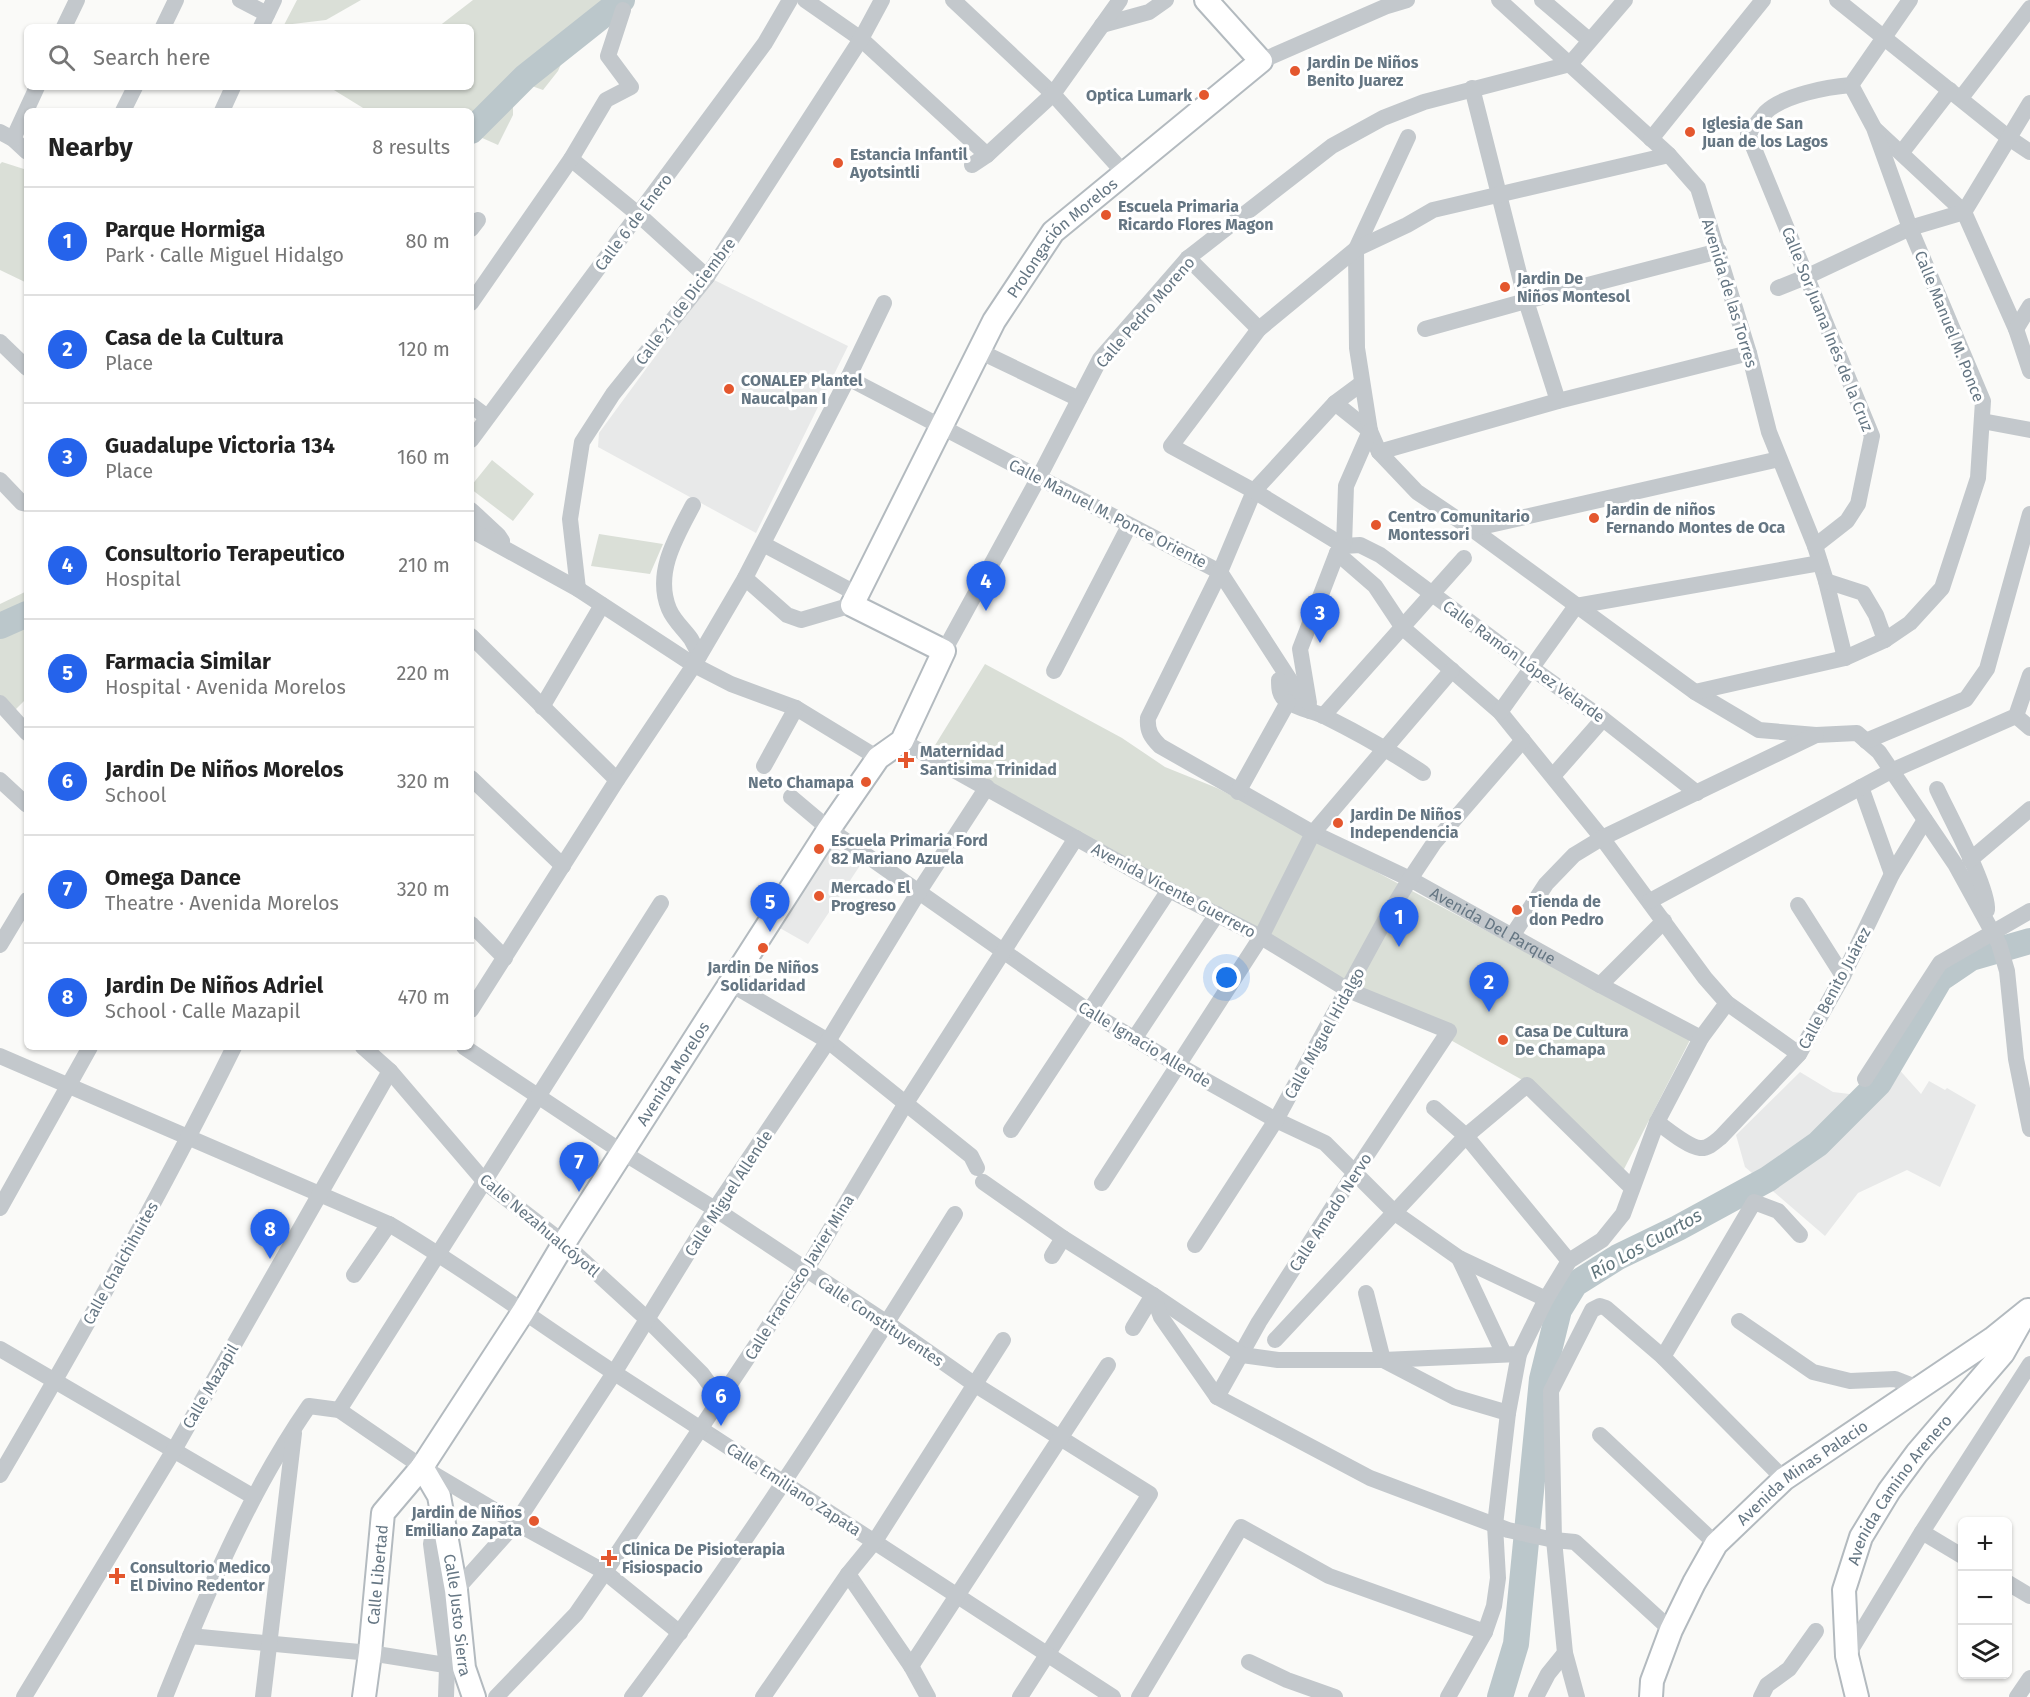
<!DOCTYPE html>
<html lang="en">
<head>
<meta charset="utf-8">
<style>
	:root { --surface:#fff; --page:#f2f2f2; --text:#222; --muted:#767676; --line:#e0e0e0; --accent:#2563eb }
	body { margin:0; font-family:"Fira Sans",sans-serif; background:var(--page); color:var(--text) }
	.controls { position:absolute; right:18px; bottom:18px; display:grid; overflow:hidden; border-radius:9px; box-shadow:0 2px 4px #0004 }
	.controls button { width:54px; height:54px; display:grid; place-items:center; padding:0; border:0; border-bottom:2px solid var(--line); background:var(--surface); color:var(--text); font:30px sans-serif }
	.you { position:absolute; left:1227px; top:978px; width:21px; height:21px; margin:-15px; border:4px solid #fff; border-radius:50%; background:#1a73e8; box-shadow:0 0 0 9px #1a73e833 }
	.badge { display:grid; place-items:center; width:39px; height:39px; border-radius:50%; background:var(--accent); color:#fff; font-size:20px; font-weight:700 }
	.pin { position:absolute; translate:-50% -50px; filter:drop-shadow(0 2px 3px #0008) }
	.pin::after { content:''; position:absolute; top:32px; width:21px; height:18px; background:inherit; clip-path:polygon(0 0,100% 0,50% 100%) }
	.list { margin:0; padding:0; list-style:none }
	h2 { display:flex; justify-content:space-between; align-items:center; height:78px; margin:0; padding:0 24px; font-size:26px }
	h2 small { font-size:20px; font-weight:400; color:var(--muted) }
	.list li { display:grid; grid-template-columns:39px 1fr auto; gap:18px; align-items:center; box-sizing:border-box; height:108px; padding:0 24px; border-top:2px solid var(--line) }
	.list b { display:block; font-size:22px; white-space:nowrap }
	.list p { margin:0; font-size:20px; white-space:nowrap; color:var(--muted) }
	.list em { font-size:20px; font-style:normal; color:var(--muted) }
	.icon { flex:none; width:33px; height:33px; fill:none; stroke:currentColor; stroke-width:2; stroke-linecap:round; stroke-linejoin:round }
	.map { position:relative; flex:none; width:2030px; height:1697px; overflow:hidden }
	.search { position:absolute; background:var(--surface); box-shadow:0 2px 4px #0004; left:24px; top:24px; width:450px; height:66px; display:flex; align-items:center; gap:15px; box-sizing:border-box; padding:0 21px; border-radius:9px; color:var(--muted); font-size:22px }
	.panel { position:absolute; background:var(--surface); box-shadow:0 2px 4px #0004; left:24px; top:108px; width:450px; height:942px; border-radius:9px }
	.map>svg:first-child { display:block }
</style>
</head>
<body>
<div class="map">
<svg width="2030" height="1697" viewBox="0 0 2030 1697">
	<rect width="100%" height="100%" fill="#fafaf8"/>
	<path fill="#e8e9e9" d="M712,279L848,346L756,533L598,447L599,433Z
		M831,844L861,864L808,944L778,927Z
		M1896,1066L1921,1094L1929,1081L1945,1090L1947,1088L1976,1105L1940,1187L1907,1170L1858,1193L1825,1236L1745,1167L1736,1135L1800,1072L1833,1092L1866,1096Z"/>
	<path fill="#dadfd7" d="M297,0H361L326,20L284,25Z
		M473,0H604L581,18L558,71L543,90L529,85L513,97V115L498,145L471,133V111H368L329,87H471V27H438Z
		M2,162L27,170V283L0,270V164Z
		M492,460L534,494L513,521L471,489V486Z
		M599,534L663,544L650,574L591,566Z
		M27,591V698L13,712L0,697V604Z
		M985,664L1122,738L1165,767L1217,788L1315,839L1690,1040L1623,1171L1535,1087L1213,908L929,755Z"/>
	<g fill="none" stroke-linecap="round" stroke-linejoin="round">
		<path stroke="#bbc7cb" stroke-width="26" d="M471,131L525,77L622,0
			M0,626L27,614
			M1500,1697L1516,1644L1542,1379L1559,1310L1575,1284L1618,1257L1678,1228L1768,1179L1818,1144L1879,1083L1940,979L1971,958L2030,941"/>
		<g stroke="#b3babf" stroke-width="26">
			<g id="secondary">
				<path id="s2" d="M422,1467L439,1496L456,1590L464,1668L474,1697"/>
				<path id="s3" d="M364,1697L370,1653L383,1513L422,1467L523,1312L564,1243L829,829L878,758L902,741L944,651L852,605L994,321L1053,232L1261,61L1206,0"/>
				<path id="s4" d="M1651,1697L1652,1681L1671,1630L1694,1583L1716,1544L1784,1479L1992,1339L2028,1310"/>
				<path id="s5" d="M1857,1697L1847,1656L1844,1590L1861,1537L1889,1491L1917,1453L2003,1353L2021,1321"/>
			</g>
		</g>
		<g stroke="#c3c8cc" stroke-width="16">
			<path d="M240,0L267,14"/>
			<path d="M805,0L861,39L987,155"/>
			<path d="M953,0L1053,94L1124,173"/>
			<path d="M1499,0L1669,155L1698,188L1749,353L1769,432L1815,546L1826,581L1845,658"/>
			<path d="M1542,0L1589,40"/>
			<path d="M1837,0L2009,138L2030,152"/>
			<path d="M1102,25L1149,12L1166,0"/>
			<path d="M64,27L77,0"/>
			<path d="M163,27L176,0"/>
			<path d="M261,27L274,0"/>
			<path d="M1261,61L1387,6L1407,0"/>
			<path d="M1472,88L1526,301L1558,401"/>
			<path d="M1961,98L2030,8"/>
			<path d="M123,111L135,87"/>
			<path d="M222,111L233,87"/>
			<path d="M1876,130L1964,212L2016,329L2030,371"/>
			<path d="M0,132L13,139L27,152"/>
			<path d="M13,139L37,87"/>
			<path d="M1651,139L1763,0"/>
			<path d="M1902,152L1950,90"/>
			<path d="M571,159L639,215L707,277"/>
			<path d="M972,165L987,155L1053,94L1120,0"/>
			<path d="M471,229L478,220"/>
			<path d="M1188,258L1259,329"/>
			<path d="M1778,288L1808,276L1910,228L1964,212L2030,103"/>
			<path d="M471,303L571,159L606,100L631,87L608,56L623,10"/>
			<path d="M1425,329L1526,301L1719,251"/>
			<path d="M2016,329L2030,306"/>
			<path d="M0,342L27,368"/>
			<path d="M979,351L1079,399"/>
			<path d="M848,378L1220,572L1310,711"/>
			<path id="s1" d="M1362,383L1335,403L1254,491L1220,572L1148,718C1147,731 1151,737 1160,746L1313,833L1410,879L1600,985L1701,1038"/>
			<path d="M1335,403L1370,431L1379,452L1417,492L1472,529L1695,692L1759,730L1816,735L1857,733L1879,752L1955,864L1999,944L2007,971L2016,1059L2030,1129"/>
			<path d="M471,405L487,417"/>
			<path d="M1982,421L2030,430"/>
			<path d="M1370,431L1357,348L1356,249L1408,137"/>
			<path d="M471,440L765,43L790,0"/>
			<path d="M1379,452L1558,401L1749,353"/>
			<path d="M0,480L22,503L27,504"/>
			<path d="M693,505C676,537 654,573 669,609C674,621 684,629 691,639C694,644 697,650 699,656"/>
			<path d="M471,510L498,535L502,541"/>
			<path d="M1472,529L1779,459"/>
			<path d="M471,530L578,589L694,665L731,684L796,708L878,758"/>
			<path d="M763,544L857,594"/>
			<path d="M1344,546L1254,491L1171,446L1259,329L1356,249L1407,225L1433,210L1669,155"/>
			<path d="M1344,546L1360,545L1380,555L1533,669L1603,719L1697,793"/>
			<path d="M1344,546L1346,486L1370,431"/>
			<path d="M1815,546L1847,521L1858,504L1872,436L1748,134C1754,127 1760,119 1766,112C1784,95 1827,87 1851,85L1910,0"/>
			<path d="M1337,553L1375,586L1403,628L1500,712L1602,838L1705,978L1727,1003L1799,1054"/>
			<path d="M745,578L787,615L801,620L852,605"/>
			<path d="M1826,581L1863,593L1876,615L1885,640"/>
			<path d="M578,589L570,519L582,442L613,394L707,277L861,39L882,0"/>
			<path d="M471,636L617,780"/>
			<path d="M944,651L1039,477L1100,359L1188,258L1332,146L1383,118L1424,102L1570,64L1625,0"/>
			<path d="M1054,671L1129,526"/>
			<path d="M1279,680C1279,688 1279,696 1287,701C1298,709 1313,711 1326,717C1360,734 1392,752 1423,773"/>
			<path d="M1695,692L1845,658L1885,640L1910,623L1942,588L1978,478L1983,401L1910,228L1874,128L1851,85"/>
			<path d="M0,703L27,733"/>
			<path d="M1309,703L1300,649L1337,553L1343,547"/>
			<path d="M542,707L602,605"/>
			<path d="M1500,712L1576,606L1820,563"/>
			<path d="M1323,716L1464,558"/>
			<path d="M2016,716L2030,728"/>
			<path d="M902,741L1169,890L1261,937L1348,990L1449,1031L1354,1174L1259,1322L1217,1397"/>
			<path d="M1866,741L1966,699L1987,669L2030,514"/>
			<path d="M764,766L796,708"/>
			<path d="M1553,776L1603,719"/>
			<path d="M471,778L563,866"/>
			<path d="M0,780L27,805"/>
			<path d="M1861,787L1892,874"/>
			<path d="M1937,789C1948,813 1989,888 1987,910"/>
			<path d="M1238,792L1288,702"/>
			<path d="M791,797L829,829L1090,1012L1178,1065L1276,1120L1325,1143L1395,1213L1459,1258L1546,1299"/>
			<path d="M1970,860L2030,809"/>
			<path d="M1650,901L1891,771L2016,716L2030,675"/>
			<path d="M1798,905L1843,976"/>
			<path d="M471,924L505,958"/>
			<path d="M1512,936L1546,884L1574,855L1602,838L1816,735"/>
			<path d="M0,945L27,900"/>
			<path d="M731,984L828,1041L971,1156L977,1168"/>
			<path d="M1600,985L1664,921"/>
			<path d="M471,1010L617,780L694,665L745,578L848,378L884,303"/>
			<path d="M1134,1039L1217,914"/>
			<path d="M363,1047L390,1071L485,1182L564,1243L647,1319L702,1374L720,1399"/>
			<path d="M464,1047L622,1152L715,1209L887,1323L974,1384L1150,1494L1020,1697"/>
			<path d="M0,1056L389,1224C471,1272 547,1330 627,1381C789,1487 952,1591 1113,1697"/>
			<path d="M1865,1079L1940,963L2030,911"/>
			<path d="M1434,1108L1466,1136L1569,1261"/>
			<path d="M1657,1122C1667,1129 1688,1147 1700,1148C1708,1149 1715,1142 1721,1137L1799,1054L1843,976L1892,874L1925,820"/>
			<path d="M1011,1130L1169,890"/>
			<path d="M983,1182L1063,1238L1153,1295L1242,1355L1278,1360H1383L1519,1354"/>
			<path d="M1102,1183L1261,937L1313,833L1452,670"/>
			<path d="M0,1208L90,1047"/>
			<path d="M1195,1245L1276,1120L1384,922L1410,879L1434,843L1523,740"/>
			<path d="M1052,1256L1063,1238"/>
			<path d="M1459,1258L1504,1354"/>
			<path d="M354,1275L389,1224"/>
			<path d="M1366,1293L1383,1360L1454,1397L1508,1413"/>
			<path d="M1153,1295L1161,1317L1217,1397L1370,1478L1508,1530L1554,1540L1575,1542L1671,1630"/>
			<path d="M1739,1321L1813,1372L1850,1381L1895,1379L1918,1388"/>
			<path d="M1133,1328L1153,1295"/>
			<path d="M1275,1340L1466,1136L1527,1085L1632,1188"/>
			<path d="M0,1349L254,1497"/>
			<path d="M1663,1357L1754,1202L1778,1211L1800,1235"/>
			<path d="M339,1410L661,903"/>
			<path d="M1600,1435L1716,1544"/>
			<path d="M0,1475C82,1335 162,1193 234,1047"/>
			<path d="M437,1508L431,1544L447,1667L446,1697"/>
			<path d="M1922,1532L1962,1556"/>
			<path d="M848,1574L911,1666L928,1697"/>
			<path d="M2008,1583L2030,1596"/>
			<path d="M456,1590L516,1523L614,1373L715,1209L828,1041L918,893L987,787"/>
			<path d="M190,1636L370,1653L464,1668"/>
			<path d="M1847,1656L1922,1532L2030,1364"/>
			<path d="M1249,1662L1287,1680L1335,1697"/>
			<path d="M911,1666L1108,1365"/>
			<path d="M24,1697L174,1450L390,1071"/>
			<path d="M165,1697C204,1600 249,1492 309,1406L339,1410L422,1467L516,1523L605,1572L680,1633"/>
			<path d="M263,1697L294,1433"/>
			<path d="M496,1697L576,1614L605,1572L806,1270L906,1103L1076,838"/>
			<path d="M632,1697C749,1542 852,1379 955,1214"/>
			<path d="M763,1697L848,1574L875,1541L1003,1340"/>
			<path d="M1139,1697L1241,1527L1329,1576L1485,1632"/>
			<path d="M1448,1697L1485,1632L1494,1606L1498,1578L1495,1525L1508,1413L1519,1354L1546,1299L1569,1261L1602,1240L1623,1214L1657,1122L1701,1038L1727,1003"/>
			<path d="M1536,1697L1548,1674L1565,1653"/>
			<path d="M1577,1697L1565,1653L1554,1540L1551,1391L1592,1310L1600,1306L1606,1308L1663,1357L1784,1479"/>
			<path d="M1761,1697L1767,1685L1789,1669L1816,1631"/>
			<path d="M2017,1697L2030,1678"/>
		</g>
		<use href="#secondary" stroke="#fff" stroke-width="22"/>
	</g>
	<g fill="#e4572e" stroke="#fff" stroke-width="2">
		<circle cx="1295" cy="71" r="6"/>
		<circle cx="1204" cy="95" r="6"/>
		<circle cx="1690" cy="132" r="6"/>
		<circle cx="838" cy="163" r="6"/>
		<circle cx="1106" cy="215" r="6"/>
		<circle cx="1505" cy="287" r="6"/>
		<circle cx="729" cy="389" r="6"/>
		<circle cx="1594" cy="518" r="6"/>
		<circle cx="1376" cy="525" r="6"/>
		<path d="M903 751h6v6h6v6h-6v6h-6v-6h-6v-6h6z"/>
		<circle cx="866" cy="782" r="6"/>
		<circle cx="1338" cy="823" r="6"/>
		<circle cx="819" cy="849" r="6"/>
		<circle cx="819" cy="896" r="6"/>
		<circle cx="1517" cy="910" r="6"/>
		<circle cx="763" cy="948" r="6"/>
		<circle cx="1503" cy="1040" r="6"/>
		<circle cx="534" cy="1521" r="6"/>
		<path d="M606 1549h6v6h6v6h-6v6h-6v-6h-6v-6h6z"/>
		<path d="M114 1567h6v6h6v6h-6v6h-6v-6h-6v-6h6z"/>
	</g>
	<g text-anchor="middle" stroke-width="6" stroke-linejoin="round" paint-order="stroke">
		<g font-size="16" font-weight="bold" fill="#657683" stroke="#fff" text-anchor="start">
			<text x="1307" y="68">Jardin De Niños<tspan x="1307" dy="18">Benito Juarez</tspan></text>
			<text x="1192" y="101" text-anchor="end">Optica Lumark</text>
			<text x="1702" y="129">Iglesia de San<tspan x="1702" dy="18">Juan de los Lagos</tspan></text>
			<text x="850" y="160">Estancia Infantil<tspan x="850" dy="18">Ayotsintli</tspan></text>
			<text x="1118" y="212">Escuela Primaria<tspan x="1118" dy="18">Ricardo Flores Magon</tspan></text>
			<text x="1517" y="284">Jardin De<tspan x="1517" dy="18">Niños Montesol</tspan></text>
			<text x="741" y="386">CONALEP Plantel<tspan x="741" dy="18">Naucalpan I</tspan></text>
			<text x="1606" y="515">Jardin de niños<tspan x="1606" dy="18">Fernando Montes de Oca</tspan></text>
			<text x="1388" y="522">Centro Comunitario<tspan x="1388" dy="18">Montessori</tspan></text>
			<text x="920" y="757">Maternidad<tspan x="920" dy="18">Santisima Trinidad</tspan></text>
			<text x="854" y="788" text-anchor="end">Neto Chamapa</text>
			<text x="1350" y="820">Jardin De Niños<tspan x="1350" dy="18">Independencia</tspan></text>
			<text x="831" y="846">Escuela Primaria Ford<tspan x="831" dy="18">82 Mariano Azuela</tspan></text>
			<text x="831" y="893">Mercado El<tspan x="831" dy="18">Progreso</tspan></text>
			<text x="1529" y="907">Tienda de<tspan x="1529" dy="18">don Pedro</tspan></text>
			<text x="763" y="973" text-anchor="middle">Jardin De Niños<tspan x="763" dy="18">Solidaridad</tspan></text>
			<text x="1515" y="1037">Casa De Cultura<tspan x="1515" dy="18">De Chamapa</tspan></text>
			<text x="522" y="1518" text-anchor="end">Jardin de Niños<tspan x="522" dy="18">Emiliano Zapata</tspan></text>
			<text x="622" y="1555">Clinica De Pisioterapia<tspan x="622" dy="18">Fisiospacio</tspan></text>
			<text x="130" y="1573">Consultorio Medico<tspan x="130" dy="18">El Divino Redentor</tspan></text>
		</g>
		<g font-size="16" fill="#657683" stroke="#fff">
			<text transform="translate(633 222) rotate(-53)" y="6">Calle 6 de Enero</text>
			<text dy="6" stroke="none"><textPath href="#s3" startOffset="1746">Prolongación Morelos</textPath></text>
			<text transform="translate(1730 293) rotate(73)" y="6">Avenida de las Torres</text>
			<text transform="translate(685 301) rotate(-53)" y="6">Calle 21 de Diciembre</text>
			<text transform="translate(1145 312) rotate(-49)" y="6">Calle Pedro Moreno</text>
			<text transform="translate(1950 326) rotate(68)" y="6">Calle Manuel M. Ponce</text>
			<text transform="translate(1828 329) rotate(68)" y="6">Calle Sor Juana Inés de la Cruz</text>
			<text transform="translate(1108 513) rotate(27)" y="6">Calle Manuel M. Ponce Oriente</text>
			<text transform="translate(1524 661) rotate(36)" y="6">Calle Ramón López Velarde</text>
			<text transform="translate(1174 890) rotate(28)" y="6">Avenida Vicente Guerrero</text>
			<text dy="6" stroke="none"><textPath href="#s1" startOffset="814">Avenida Del Parque</textPath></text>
			<text transform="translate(1834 988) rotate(-62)" y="6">Calle Benito Juárez</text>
			<text transform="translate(1324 1033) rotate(-61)" y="6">Calle Miguel Hidalgo</text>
			<text transform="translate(1145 1044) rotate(31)" y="6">Calle Ignacio Allende</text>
			<text dy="6" stroke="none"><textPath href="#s3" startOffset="712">Avenida Morelos</textPath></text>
			<text transform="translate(728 1193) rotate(-57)" y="6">Calle Miguel Allende</text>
			<text transform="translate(1330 1212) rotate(-57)" y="6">Calle Amado Nervo</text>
			<text transform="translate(540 1225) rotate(40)" y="6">Calle Nezahualcóyotl</text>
			<text transform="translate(120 1263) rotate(-61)" y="6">Calle Chalchihuites</text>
			<text transform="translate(799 1277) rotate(-58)" y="6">Calle Francisco Javier Mina</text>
			<text transform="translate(881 1321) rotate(34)" y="6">Calle Constituyentes</text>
			<text transform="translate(210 1386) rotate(-60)" y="6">Calle Mazapil</text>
			<text dy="6" stroke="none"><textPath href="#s4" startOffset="280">Avenida Minas Palacio</textPath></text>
			<text transform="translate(794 1489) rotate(33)" y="6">Calle Emiliano Zapata</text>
			<text dy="6" stroke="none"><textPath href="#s5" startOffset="224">Avenida Camino Arenero</textPath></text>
			<text dy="6" stroke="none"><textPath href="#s3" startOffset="123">Calle Libertad</textPath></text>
			<text dy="6" stroke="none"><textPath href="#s2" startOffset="154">Calle Justo Sierra</textPath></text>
		</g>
		<g font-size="18" font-style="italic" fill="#60757c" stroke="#fff">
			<text transform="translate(1646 1244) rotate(-29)" y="6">Río Los Cuartos</text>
		</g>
	</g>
</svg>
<div class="controls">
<button>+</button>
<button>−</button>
<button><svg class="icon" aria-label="layers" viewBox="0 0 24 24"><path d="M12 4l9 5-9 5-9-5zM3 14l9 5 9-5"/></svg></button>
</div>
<div class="you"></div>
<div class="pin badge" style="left:1399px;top:947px">1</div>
<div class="pin badge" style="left:1489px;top:1012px">2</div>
<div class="pin badge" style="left:1320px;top:643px">3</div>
<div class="pin badge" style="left:986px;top:611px">4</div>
<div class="pin badge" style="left:770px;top:932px">5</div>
<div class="pin badge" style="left:721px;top:1426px">6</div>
<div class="pin badge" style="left:579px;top:1192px">7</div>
<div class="pin badge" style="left:270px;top:1259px">8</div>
<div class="search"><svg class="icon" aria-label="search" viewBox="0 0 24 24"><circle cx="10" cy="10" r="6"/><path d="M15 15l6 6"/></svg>Search here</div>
<section class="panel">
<h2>Nearby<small>8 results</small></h2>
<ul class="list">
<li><span class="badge">1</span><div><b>Parque Hormiga</b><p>Park · Calle Miguel Hidalgo</p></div><em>80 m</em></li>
<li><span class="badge">2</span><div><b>Casa de la Cultura</b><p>Place</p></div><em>120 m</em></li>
<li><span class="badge">3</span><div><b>Guadalupe Victoria 134</b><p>Place</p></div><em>160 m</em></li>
<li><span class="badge">4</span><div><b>Consultorio Terapeutico</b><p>Hospital</p></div><em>210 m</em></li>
<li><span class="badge">5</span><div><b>Farmacia Similar</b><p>Hospital · Avenida Morelos</p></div><em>220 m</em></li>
<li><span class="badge">6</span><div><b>Jardin De Niños Morelos</b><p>School</p></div><em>320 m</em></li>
<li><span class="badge">7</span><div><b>Omega Dance</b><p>Theatre · Avenida Morelos</p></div><em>320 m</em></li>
<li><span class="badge">8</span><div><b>Jardin De Niños Adriel</b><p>School · Calle Mazapil</p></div><em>470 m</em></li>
</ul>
</section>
</div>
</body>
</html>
